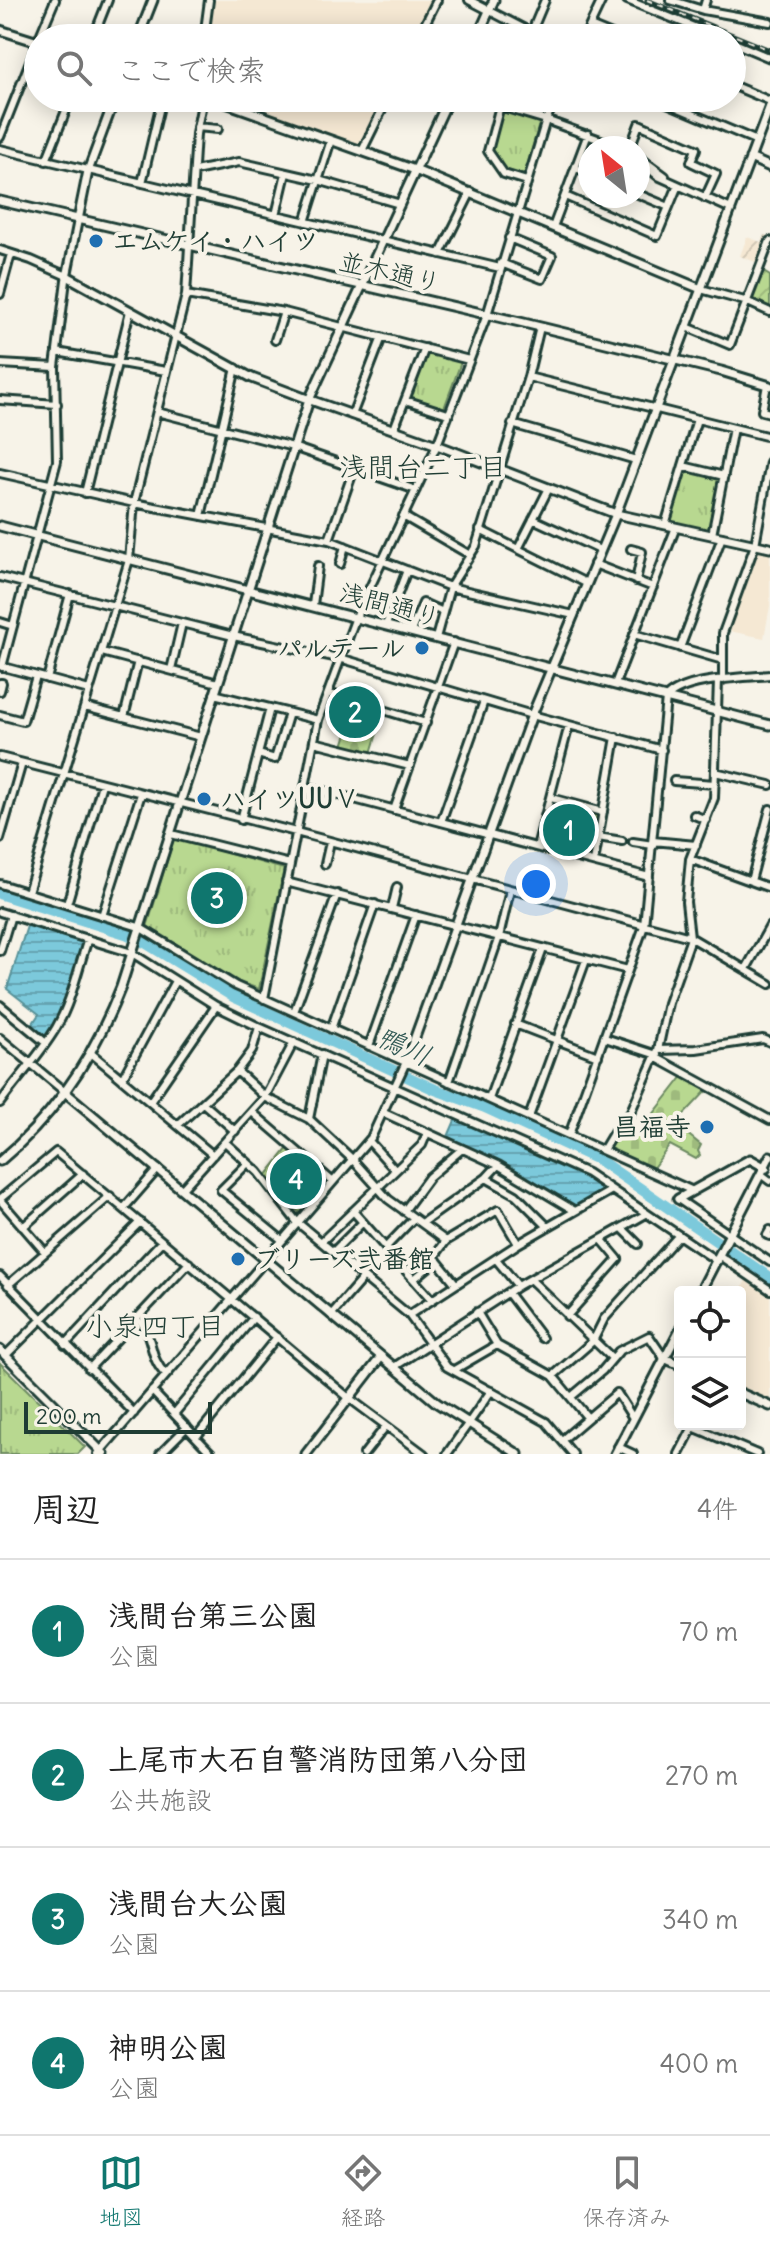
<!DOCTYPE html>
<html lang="ja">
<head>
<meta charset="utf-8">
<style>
	:root { --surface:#fff; --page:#f6f6f6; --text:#222; --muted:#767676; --line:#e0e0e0; --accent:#0f766e }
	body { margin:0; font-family:Delius,"Klee One",sans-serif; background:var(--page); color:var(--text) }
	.controls { position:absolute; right:24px; bottom:24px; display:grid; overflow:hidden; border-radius:8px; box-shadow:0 4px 20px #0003 }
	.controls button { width:72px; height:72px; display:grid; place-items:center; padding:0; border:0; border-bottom:2px solid var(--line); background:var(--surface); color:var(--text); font:40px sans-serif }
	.compass { position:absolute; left:578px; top:136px; width:72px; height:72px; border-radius:50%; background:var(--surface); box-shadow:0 4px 20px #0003; rotate:330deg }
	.scale { position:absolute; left:24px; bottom:20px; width:188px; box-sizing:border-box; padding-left:8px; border:4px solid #1f3d34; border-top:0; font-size:22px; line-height:28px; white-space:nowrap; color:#1f3d34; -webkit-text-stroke:6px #f7f3e8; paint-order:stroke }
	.you { position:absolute; left:536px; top:884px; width:28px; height:28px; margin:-20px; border:6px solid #fff; border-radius:50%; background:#1a73e8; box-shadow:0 0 0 12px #1a73e833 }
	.badge { display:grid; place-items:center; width:52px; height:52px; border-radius:50%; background:var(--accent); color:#fff; font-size:26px; font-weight:700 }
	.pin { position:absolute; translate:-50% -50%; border:4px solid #fff; box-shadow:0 2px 8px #0006 }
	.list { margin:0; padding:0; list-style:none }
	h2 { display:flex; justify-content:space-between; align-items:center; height:104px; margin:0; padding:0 32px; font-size:34px }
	h2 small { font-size:26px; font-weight:400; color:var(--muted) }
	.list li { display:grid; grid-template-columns:52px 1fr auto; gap:24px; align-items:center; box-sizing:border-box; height:144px; padding:0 32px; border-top:2px solid var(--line) }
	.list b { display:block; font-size:30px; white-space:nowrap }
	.list p { margin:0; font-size:26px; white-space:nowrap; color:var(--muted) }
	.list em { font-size:26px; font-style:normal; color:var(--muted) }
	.icon { flex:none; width:44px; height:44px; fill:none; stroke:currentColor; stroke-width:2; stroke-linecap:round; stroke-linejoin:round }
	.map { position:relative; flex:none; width:770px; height:1454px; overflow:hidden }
	.search { position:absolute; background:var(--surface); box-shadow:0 4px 20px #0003; left:24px; right:24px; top:24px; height:88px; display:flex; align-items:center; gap:20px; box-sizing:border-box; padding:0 28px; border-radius:44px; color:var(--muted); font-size:30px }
	.sheet { height:680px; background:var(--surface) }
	nav { display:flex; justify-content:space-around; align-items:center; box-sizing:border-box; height:112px; border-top:2px solid var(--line); background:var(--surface); font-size:22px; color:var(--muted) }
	nav a { display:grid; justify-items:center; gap:4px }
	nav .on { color:var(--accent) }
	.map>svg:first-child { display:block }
</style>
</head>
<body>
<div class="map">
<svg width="770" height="1454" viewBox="0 0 770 1454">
	<defs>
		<pattern id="industrial-furrows" width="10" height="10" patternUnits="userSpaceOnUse" patternTransform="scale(2)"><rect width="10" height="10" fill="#f5e8d3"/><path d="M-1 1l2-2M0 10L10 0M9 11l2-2" fill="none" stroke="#d2c8b6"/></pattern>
		<pattern id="cemetery-stones" width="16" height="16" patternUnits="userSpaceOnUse" patternTransform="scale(2)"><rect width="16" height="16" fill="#b8d890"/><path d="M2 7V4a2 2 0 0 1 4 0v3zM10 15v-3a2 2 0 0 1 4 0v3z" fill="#9eba7d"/></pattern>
		<pattern id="park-tufts" width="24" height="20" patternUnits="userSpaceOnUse" patternTransform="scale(2)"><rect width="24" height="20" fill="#b8d890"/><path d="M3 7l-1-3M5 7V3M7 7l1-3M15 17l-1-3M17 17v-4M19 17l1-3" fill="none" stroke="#9eba7d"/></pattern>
		<pattern id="garden-furrows" width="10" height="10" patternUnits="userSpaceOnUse" patternTransform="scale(2)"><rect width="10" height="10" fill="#b8d890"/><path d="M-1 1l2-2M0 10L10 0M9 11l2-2" fill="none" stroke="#9eba7d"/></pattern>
		<pattern id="water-rules" width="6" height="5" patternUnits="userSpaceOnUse" patternTransform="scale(2)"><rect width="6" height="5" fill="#7cc9db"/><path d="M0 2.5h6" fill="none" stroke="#65a4b2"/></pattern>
	</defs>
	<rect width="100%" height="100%" fill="#f7f3e8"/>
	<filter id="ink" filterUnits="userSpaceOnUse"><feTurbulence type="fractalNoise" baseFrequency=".0125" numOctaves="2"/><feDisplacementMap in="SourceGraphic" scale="16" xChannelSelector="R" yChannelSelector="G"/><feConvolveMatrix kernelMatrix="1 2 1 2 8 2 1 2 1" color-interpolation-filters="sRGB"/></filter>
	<g filter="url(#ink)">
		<path fill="#f5e8d3" d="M211,0H434L415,38H207Z
			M222,98H385L360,146Z
			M758,551L770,553V606L764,638L729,631Z
			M747,1278L770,1294V1401L740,1388V1292Z"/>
		<path fill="url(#industrial-furrows)" d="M764,235L768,236L758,263L740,256L747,237L761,242Z"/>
		<path fill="url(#cemetery-stones)" stroke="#6c8a62" stroke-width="2" d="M358,706L383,714L371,753L343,746L353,715H357Z
			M684,1075L709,1088L675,1124L701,1145L698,1151L700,1155L696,1159L670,1145L652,1169L607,1148L620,1130L637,1135Z"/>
		<path fill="url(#park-tufts)" stroke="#6c8a62" stroke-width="2" d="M500,110L538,121L539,124L524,176L520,178L505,172L490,150Z
			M427,353L461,362L443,411L409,399Z
			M685,471L720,478L709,530L669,521Z
			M551,804L597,815L590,858L540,845Z
			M174,838L284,869L259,989L236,981L147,927Z
			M288,1148L327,1182L299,1213L266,1176Z
			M0,1363L85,1447L78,1454H0Z"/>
		<path fill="url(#garden-furrows)" stroke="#6c8a62" stroke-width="2" d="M762,271L770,276V308L752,298Z"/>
		<path fill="url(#water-rules)" stroke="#579198" stroke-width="2" d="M28,923L81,938L84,943L62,1009L49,1035H42L31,1026L39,1014L7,989Z
			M456,1118L585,1175L605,1188V1191L577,1207L573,1206L500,1163L447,1139Z"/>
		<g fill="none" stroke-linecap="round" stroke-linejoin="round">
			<path stroke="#7cc9db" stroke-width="11" d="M0,894L127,934L146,943L234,997L434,1089L484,1107L599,1160L770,1278"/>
			<g stroke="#1f3d34" stroke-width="12">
				<path id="minor" d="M469,0L542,38
					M627,0L721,38
					M670,0L703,10
					M706,0L703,10L770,22
					M590,26L619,38
					M39,38L55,0
					M93,38L108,0
					M204,38L209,0
					M418,38L437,0
					M529,38L545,0
					M584,38L602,0
					M732,42L770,58
					M732,85L770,101
					M473,98L546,120L622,148
					M502,98L488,151L504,174L527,181
					M655,98L757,141
					M197,127L218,129
					M0,137L38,41
					M630,148L639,124L696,149L691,162L716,174L705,198
					M0,149L500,268
					M362,151L388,98
					M639,157L665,176
					M638,160L658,176L731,209
					M46,161L71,98
					M576,168L590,174
					M195,171L239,162L318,180L400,204
					M142,183L162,98
					M638,194L669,207
					M565,196L657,236L678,185
					M276,215L286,173
					M305,222L331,140
					M553,227L588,134
					M0,250L31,260L67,276
					M440,254L471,192
					M501,263L542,279L552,256L509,238
					M701,289L748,302L770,312
					M0,294L11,254
					M186,295L284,312L469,360
					M687,327L730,345L770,241
					M275,340L284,312
					M57,352L166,371
					M0,364L55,367
					M528,377L770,437
					M767,385L762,411L770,413
					M0,400L57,404
					M405,400L448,414
					M157,412L293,447L416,490
					M352,415L382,337
					M512,424L636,460
					M394,429L425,348
					M683,466L724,476
					M0,473L134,503L329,540L450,587L574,615
					M85,493L130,311
					M201,516L236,368
					M403,516L470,555
					M533,519L600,550
					M665,525L697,419
					M480,530L586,583
					M712,535L733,428
					M329,540L354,469
					M518,549L549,488
					M631,549L642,552L636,581
					M340,564L345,546
					M594,564L653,587
					M0,577L233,636L343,659L532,715L662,750
					M313,605L318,566
					M0,622L13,626
					M386,625L407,570
					M411,631L423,603L443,612
					M634,634L723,660
					M436,638L450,587L476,546L528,377L540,327
					M680,648L722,537
					M102,652L218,683
					M0,666L89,690
					M2,667L57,461L55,367L66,280L78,220
					M171,670L182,623
					M47,679L70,594
					M723,680V633L755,545L770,462
					M0,683H2L0,691
					M615,684L676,527
					M328,693L426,723
					M214,694L318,720
					M85,707L201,737
					M0,715L23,721L36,676
					M124,717L138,661
					M314,742L410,766
					M258,754L275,759L289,713
					M0,757L296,832L690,937L770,984
					M715,772L770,785
					M674,781L715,784
					M305,786L649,877
					M551,798L603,812
					M394,810L454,642
					M694,815L706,820
					M241,820L270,708
					M441,822L484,701
					M171,834L290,864
					M598,837L622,841
					M0,839L22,763
					M653,841L696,845
					M633,842L653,845
					M537,847L569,725
					M690,859L770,888
					M594,862L616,737
					M325,864L330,842
					M751,881L770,809
					M286,882L628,970
					M0,884L139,927L236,986L693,1191
					M28,892L129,560L134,503L186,295L196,134L203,98
					M67,904L102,784
					M392,908L397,887
					M0,912L132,953L216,1006L259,1027L587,1173L717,1261
					M102,916L141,794
					M690,937L686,902L690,859L714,798L718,681
					M0,951L11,915
					M746,969L770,926
					M264,999L318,720L356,617L437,445L487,315L546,120L556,98
					M0,1005L46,1043
					M294,1012L337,894
					M515,1024L598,1056
					M331,1029L375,904
					M0,1038L65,1092
					M605,1038L657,1055
					M369,1046L416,915
					M658,1050L696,1049L763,1039L770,1042
					M91,1053L213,1155
					M655,1057L770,1120
					M237,1071L265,1097L309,1119L352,1159L388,1199L446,1241
					M122,1079L175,981
					M449,1082L499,937L510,890
					M489,1099L543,949
					M150,1102L216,1006
					M0,1103C18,1078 40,1055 56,1028C72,1001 78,968 88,939
					M203,1103L235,1131
					M252,1112L332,1181
					M384,1113L498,1165L575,1211
					M529,1117L586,960
					M309,1119L322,1054
					M178,1125L237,1071L252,1051L259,1027
					M569,1135L644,926L666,698C685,678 743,678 770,675
					M369,1141L395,1170
					M225,1142L258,1172L297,1222L409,1315L447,1367L546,1422L573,1454
					M603,1150L615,1130L624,1127L658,1050L668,1003L691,938
					M248,1163L221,1190L282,1240
					M762,1175L770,1181
					M486,1178L516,1195L548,1227
					M182,1189L265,1097L294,1042
					M0,1199L56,1152L349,1398L424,1454
					M678,1199L770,1262
					M0,1200L45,1252
					M124,1208L158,1169
					M353,1211L432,1300
					M404,1211L429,1177L462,1149
					M422,1223L486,1178L498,1165
					M23,1227L83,1174
					M622,1228L638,1244
					M770,1230L767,1235L770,1236
					M321,1242L422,1145L427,1133
					M386,1247L414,1218
					M333,1252L363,1222
					M720,1256L770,1290
					M496,1259L518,1286
					M0,1276L134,1413
					M414,1279L437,1260
					M531,1280L612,1358
					M456,1284L434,1257L446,1241L498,1210L518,1244
					M8,1285L110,1196
					M508,1293L542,1338
					M477,1312L497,1345L553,1376L587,1417
					M331,1315L363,1278
					M409,1315L518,1244L612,1190
					M567,1316L618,1259L602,1240
					M137,1318C156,1338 147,1356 166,1375
					M65,1345L162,1241
					M5,1356L140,1222
					M394,1367L518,1286L646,1214
					M89,1369L189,1263
					M454,1370L497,1345
					M553,1376L593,1341L604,1319L679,1235
					M152,1391L212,1454
					M571,1397L602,1371L619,1351L649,1336L664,1358
					M174,1414L254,1317
					M693,1427L757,1454
					M196,1437L277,1337
					M562,1440L617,1393L633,1418
					M618,1447L633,1454
					M98,1454L371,1138L406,1062
					M160,1454L187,1427
					M364,1454L386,1426
					M447,1454L491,1391
					M679,1454L694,1425"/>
			</g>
			<g stroke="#1f3d34" stroke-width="13">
				<path id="tertiary" d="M0,30L38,42
					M138,38L153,0
					M477,38L494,0
					M212,98L415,170L701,289
					M750,158L770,167
					M0,201L524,323L721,371L770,386
					M78,220L88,171L115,98
					M67,276L252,378L302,397L437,445L616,514L770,548
					M0,526L770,725
					M406,1062L532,715L616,514L770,106
					M65,1092L437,1403L518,1454
					M0,1161C56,1115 95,1054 121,987L309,400L449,98
					M678,1199L750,1159L766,1168
					M700,1292L770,1156
					M0,1350L104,1454
					M664,1358L680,1365
					M740,1393L770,1406
					M306,1454L381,1357
					M615,1454L680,1329"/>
			</g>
			<use href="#minor" stroke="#f7f3e8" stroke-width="6"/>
			<use href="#tertiary" stroke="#f7f3e8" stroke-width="7"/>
			<g stroke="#1f3d34" stroke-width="5">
				<path id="rail" d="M647,0L770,50"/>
			</g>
			<use href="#rail" stroke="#f7f3e8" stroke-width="2" stroke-dasharray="6" stroke-linecap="butt"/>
		</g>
	</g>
	<g fill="#1f6fb2" stroke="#f7f3e8" stroke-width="3">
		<circle cx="96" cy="241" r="8"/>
		<circle cx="422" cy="648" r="8"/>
		<circle cx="204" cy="799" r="8"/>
		<circle cx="707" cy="1127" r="8"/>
		<circle cx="238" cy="1259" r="8"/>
	</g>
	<g text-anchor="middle" stroke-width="8" stroke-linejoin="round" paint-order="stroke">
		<g font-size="26" font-weight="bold" fill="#1f3d34" stroke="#f7f3e8" text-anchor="start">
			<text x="112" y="250">エムケイ・ハイツ</text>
			<text x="406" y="657" text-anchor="end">パルテール</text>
			<text x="220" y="808">ハイツUUⅤ</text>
			<text x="691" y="1136" text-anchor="end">昌福寺</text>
			<text x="254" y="1268">ブリーズ弐番館</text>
		</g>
		<g font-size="26" fill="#1f3d34" stroke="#f7f3e8">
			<text transform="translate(390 272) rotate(13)" y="9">並木通り</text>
			<text transform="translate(390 605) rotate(15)" y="9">浅間通り</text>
		</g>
		<g font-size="28" fill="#1f3d34" stroke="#f7f3e8">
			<text x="423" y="477">浅間台二丁目</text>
			<text x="155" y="1336">小泉四丁目</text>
		</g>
		<g font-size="28" font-style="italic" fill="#325955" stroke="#f7f3e8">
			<text transform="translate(404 1046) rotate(24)" y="10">鴨川</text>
		</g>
	</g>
</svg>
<div class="controls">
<button><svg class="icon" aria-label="locate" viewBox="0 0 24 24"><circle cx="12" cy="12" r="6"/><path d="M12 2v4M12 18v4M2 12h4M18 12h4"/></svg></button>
<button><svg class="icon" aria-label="layers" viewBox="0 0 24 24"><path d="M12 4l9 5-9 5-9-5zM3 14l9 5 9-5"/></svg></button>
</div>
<svg class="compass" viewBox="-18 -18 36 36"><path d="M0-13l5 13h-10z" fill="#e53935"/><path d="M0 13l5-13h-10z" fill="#767676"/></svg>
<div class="scale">200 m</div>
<div class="you"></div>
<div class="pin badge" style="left:569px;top:830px">1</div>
<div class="pin badge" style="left:355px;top:712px">2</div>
<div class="pin badge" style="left:217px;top:898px">3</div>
<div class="pin badge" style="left:296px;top:1179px">4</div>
<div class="search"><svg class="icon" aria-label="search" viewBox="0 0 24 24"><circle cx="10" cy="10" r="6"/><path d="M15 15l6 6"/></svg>ここで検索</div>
</div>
<section class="sheet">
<h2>周辺<small>4件</small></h2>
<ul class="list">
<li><span class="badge">1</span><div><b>浅間台第三公園</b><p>公園</p></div><em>70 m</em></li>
<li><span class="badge">2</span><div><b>上尾市大石自警消防団第八分団</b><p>公共施設</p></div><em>270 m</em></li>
<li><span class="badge">3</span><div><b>浅間台大公園</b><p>公園</p></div><em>340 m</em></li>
<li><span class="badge">4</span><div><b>神明公園</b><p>公園</p></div><em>400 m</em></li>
</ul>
</section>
<nav>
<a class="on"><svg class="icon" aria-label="map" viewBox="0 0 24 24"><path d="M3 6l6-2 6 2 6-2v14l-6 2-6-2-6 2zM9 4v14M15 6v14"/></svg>地図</a>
<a><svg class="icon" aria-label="directions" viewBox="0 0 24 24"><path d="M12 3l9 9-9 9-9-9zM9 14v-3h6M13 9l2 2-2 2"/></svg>経路</a>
<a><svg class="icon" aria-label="saved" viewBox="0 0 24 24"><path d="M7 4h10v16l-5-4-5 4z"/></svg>保存済み</a>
</nav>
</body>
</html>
